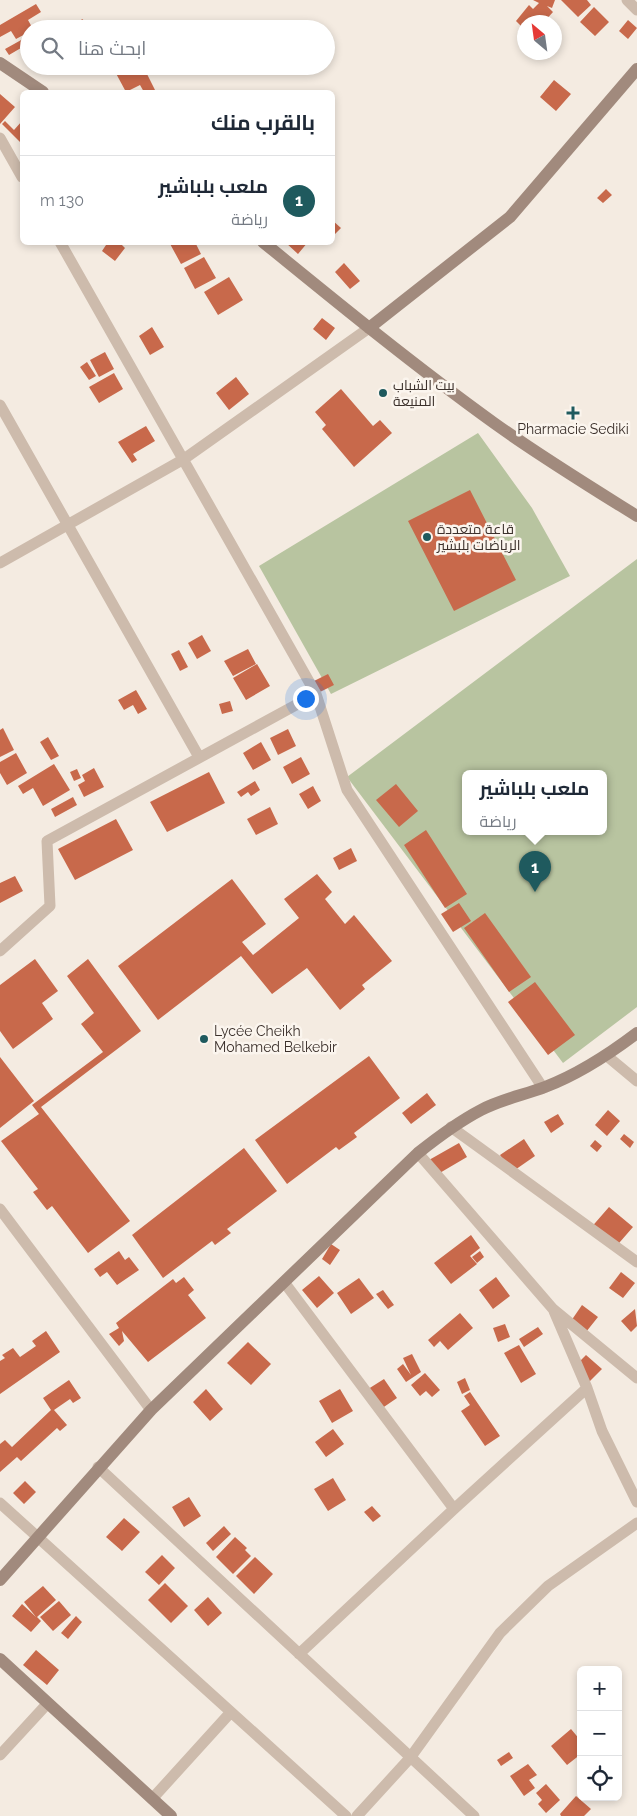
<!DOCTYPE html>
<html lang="ar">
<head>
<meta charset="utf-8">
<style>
	:root { --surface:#fff; --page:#f2f2f3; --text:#1f2937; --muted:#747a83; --line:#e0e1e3; --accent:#1f5a5e }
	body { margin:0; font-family:Raleway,Cairo,sans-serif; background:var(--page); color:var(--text); direction:rtl }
	.controls { position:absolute; right:15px; bottom:15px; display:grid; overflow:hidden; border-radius:8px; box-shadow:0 2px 8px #0003 }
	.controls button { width:45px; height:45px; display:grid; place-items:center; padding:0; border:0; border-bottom:1px solid var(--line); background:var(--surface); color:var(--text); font:25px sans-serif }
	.compass { position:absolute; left:517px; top:15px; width:45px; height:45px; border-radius:50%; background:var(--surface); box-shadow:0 2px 8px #0003; rotate:331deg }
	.you { position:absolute; left:305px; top:698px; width:18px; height:18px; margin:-12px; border:4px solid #fff; border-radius:50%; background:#1a73e8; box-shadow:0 0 0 8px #1a73e833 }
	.badge { display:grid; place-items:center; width:32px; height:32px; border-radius:50%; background:var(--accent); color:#fff; font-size:16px; font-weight:700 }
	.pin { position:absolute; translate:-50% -41px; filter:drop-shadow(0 1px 2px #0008) }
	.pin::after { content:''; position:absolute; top:26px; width:18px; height:15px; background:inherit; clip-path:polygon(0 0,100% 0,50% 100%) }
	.popup { position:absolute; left:462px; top:770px; width:145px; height:65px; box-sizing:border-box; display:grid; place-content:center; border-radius:8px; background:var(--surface); filter:drop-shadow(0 1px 4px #0005); font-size:16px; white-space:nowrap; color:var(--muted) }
	.popup b { font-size:19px; color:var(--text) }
	.popup::after { content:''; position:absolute; left:50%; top:100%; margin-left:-10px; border:10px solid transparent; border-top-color:var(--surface) }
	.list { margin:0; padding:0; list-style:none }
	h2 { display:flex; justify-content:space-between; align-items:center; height:65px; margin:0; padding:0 20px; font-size:21px }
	h2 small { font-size:16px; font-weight:400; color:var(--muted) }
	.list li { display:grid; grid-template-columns:32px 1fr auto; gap:15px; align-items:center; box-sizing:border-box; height:90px; padding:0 20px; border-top:1px solid var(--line) }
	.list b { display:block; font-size:19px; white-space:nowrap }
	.list p { margin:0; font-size:16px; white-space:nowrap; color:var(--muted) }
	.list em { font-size:16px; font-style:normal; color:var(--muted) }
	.icon { flex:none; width:28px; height:28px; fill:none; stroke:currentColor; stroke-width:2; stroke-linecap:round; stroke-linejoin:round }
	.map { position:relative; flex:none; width:637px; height:1816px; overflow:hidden; direction:ltr }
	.search { position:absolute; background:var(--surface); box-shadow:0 2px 8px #0003; left:20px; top:20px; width:315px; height:55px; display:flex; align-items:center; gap:12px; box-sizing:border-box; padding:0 18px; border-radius:28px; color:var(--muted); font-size:19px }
	.panel { position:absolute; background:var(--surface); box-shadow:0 2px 8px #0003; left:20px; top:90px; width:315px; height:155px; border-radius:8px; direction:rtl }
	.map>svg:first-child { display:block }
</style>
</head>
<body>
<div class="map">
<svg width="637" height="1816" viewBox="0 0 637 1816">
	<rect width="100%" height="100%" fill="#f4ebe1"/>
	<path fill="#b8c4a0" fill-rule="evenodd" d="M478,433L532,508L570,576L331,694L259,566Z
		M637,559V1007L563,1063L347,777ZM466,773H604V831H466Z"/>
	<path fill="#c8694b" d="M533,0H555L552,8L547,6L553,12L544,22H524V29L516,21L529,5L533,9L539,3Z
		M561,0H587L591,5L578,17Z
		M36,4L41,12L28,20L33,29H29V32L16,39L11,31L0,37V25Z
		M594,7L609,22L595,36L580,22Z
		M82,19L95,29H75Z
		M628,20L637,28L628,39L619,31Z
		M23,39L26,45L9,55L5,49Z
		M112,66H143L155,90L144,92L140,85L126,92Z
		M554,80L571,94L556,111L540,97Z
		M0,94L15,107L0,124Z
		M5,121L14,130L22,121V144L2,124Z
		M606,189L612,195L603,203L597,198Z
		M332,220L341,228L332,237Z
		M108,242H119L125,248L115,261L102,251Z
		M169,242H195L201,254L181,264Z
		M285,242H308L298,254Z
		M204,257L216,278L195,289L184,268Z
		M344,263L360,281L350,289L335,272Z
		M229,277L243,300L218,315L204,292Z
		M322,318L335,328L326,340L313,329Z
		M152,327L164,347L150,355L139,336Z
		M105,352L114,369L99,377L90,360Z
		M87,362L96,376L89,380L80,367Z
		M114,373L123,389L99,403L89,387Z
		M236,377L249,394L229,410L216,393Z
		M341,389L373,426L380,420L392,433L354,467L322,429L326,425L315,412Z
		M146,426L155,441L133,454L137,460L132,463L118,442Z
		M470,490L516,580L454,611L408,521Z
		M202,635L211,651L197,659L188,643Z
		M248,649L256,664L233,676L224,661Z
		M179,650L188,667L180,671L171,654Z
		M257,664L270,686L246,700L233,678Z
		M328,674L334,685L318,693L312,682Z
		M136,690L147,709L138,714L133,705L124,710L118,700Z
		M230,701L233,711L222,714L219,704Z
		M3,728L14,750L0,757V730Z
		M288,729L296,746L278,755L270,738Z
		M48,737L59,756L51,760L40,742Z
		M261,742L271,760L253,770L243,753Z
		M16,753L27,773L7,785L0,773V762Z
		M301,757L310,774L292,784L283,767Z
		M54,764L70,790L43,806L33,788L23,794L18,786Z
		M94,768L104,787L84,797L78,785L85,781L82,775Z
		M77,769L81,778L74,781L70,772Z
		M209,772L225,803L167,832L150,802Z
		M255,781L260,790L251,796L248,792L241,797L237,792Z
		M396,784L418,811L399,827L376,800Z
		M313,786L321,801L308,809L299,794Z
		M73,797L77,805L55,817L51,809Z
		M270,807L278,824L256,835L247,819Z
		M116,819L133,850L75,880L58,849Z
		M426,830L467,894L445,908L404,845Z
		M351,848L357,861L339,870L333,858Z
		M317,874L332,892L325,899L345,924L354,915L392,961L362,985L365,989L340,1010L307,968L272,994L241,956L158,1020L118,966L232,879L266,924L242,942L253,955L299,918L284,899Z
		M15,876L23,891L0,903V883Z
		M459,903L471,921L453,932L441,914Z
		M485,913L531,977L509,992L464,928Z
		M35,959L58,991L42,1003L53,1019L13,1049L0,1031V985Z
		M88,959L141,1031L41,1107L130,1221L88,1253L52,1206L47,1210L33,1192L38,1189L1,1141L39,1114L32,1105L103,1052L81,1024L94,1013L67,976Z
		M535,982L575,1035L548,1055L508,1002Z
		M369,1056L400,1098L354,1133L357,1137L339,1150L336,1147L287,1184L255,1140Z
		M0,1057L34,1101L0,1128Z
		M427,1093L436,1105L411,1124L402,1113Z
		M608,1110L620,1121L607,1136L595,1125Z
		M558,1114L564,1124L551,1133L544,1122Z
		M624,1134L634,1142L630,1148L620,1139Z
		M524,1139L535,1156L512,1172L500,1155Z
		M595,1140L602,1146L597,1152L590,1146Z
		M459,1143L467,1157L438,1174L429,1160Z
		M244,1148L277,1191L227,1229L231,1233L215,1245L212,1241L163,1278L132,1235Z
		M609,1207L633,1227L613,1250L589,1230Z
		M471,1235L480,1248L470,1256L477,1264L451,1284L434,1263Z
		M331,1244L340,1250L330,1265L322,1259Z
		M119,1251L125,1260L129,1257L139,1270L117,1285L107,1272L100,1277L94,1269Z
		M480,1251L484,1257L477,1263L472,1257Z
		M621,1272L635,1283L623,1298L609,1288Z
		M319,1276L334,1293L317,1308L302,1290Z
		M184,1277L194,1290L188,1295L206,1318L148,1362L122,1331L124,1341L119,1346L109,1334L119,1328L116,1323L173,1279L176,1283Z
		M496,1277L510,1296L493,1309L479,1290Z
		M359,1278L374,1298L351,1314L337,1293Z
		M383,1290L394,1305L388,1309L376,1294Z
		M582,1305L598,1317L586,1332L571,1321Z
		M635,1309L637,1326L631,1332L621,1321Z
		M460,1313L473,1328L448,1350L440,1341L434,1347L428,1340Z
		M505,1324L510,1337L498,1342L493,1328Z
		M538,1327L543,1334L524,1347L519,1339Z
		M46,1331L60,1352L0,1394V1361L5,1358L2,1355L13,1348L20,1357L36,1346L32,1341Z
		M248,1342L271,1364L251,1385L227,1363Z
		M519,1345L536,1374L521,1383L504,1353Z
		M412,1354L421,1372L406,1382L397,1369L403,1364L411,1375L403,1358Z
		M586,1355L602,1369L586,1385L575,1366Z
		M425,1373L440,1390L432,1397L426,1391L420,1396L411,1385Z
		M465,1378L470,1390L462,1394L457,1382Z
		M384,1379L397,1398L378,1411L365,1391Z
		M69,1380L81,1398L73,1403L70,1399L54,1410L67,1425L60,1431L57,1428L21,1461L17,1457L0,1472V1444L5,1440L12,1447L51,1410L43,1398Z
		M206,1389L223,1409L210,1421L193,1402Z
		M340,1389L353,1411L332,1423L319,1401Z
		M470,1392L500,1436L485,1446L461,1411L470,1405L464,1396Z
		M333,1429L344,1444L326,1457L315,1442Z
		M333,1478L346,1500L328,1511L314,1489Z
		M25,1481L36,1492L24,1504L13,1493Z
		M189,1497L201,1516L184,1527L172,1507Z
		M372,1506L381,1516L373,1522L364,1512Z
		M124,1518L140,1532L122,1551L106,1537Z
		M224,1526L231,1534L213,1551L206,1543Z
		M235,1537L247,1548L245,1550L251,1556L233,1574L216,1557Z
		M162,1555L175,1568L159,1585L145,1572Z
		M255,1557L273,1574L254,1594L236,1576Z
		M165,1583L188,1606L171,1623L148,1600Z
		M43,1586L56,1600L37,1617L41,1621L31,1632L12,1616L22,1604L36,1617L24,1602Z
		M208,1597L222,1613L208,1626L194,1610Z
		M59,1601L71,1615L53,1631L40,1617Z
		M76,1616L82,1622L68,1639L61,1633Z
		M36,1650L59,1670L47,1685L23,1665Z
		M571,1729L581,1741V1754L567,1765L551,1746Z
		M509,1752L513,1758L501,1766L497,1760Z
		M528,1764L537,1775L529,1780L535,1788L524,1796L510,1776Z
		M546,1784L560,1800L546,1813L538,1804L542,1800L536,1793Z
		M576,1796L591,1809L584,1816H561L560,1814Z"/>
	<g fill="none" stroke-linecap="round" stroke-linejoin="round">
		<path stroke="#cdbbac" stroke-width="11" d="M627,0L637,10
			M0,138L22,177
			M60,242L316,694L347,790L543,1088
			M0,405L199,757
			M0,563L184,459L369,328
			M0,951L50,906L47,841L316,694
			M607,1056L637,1081
			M451,1127L637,1262
			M418,1153L553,1309L637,1378
			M0,1209L151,1410
			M284,1282L454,1509
			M554,1311L587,1388L602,1431L637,1502
			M98,1467L474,1816
			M0,1503L346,1816
			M299,1654L454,1509L587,1388
			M0,1755L47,1704
			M152,1799L231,1712
			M357,1816L410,1758L500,1633L548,1586L637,1523"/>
		<path stroke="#a18a7d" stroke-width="12" d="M0,63L43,92
			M263,242C339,304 415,366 494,423C540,456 589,486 637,516
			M369,328L510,217L637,69
			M0,1580L151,1410L418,1153C438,1137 458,1122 481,1110C502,1099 524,1095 545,1087C579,1074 608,1055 637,1033
			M0,1659L171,1816"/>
	</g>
	<g fill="#1f5a5e" stroke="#fbf5ee" stroke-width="2">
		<circle cx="383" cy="393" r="5"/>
		<path d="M570.5 405.5h5v5h5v5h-5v5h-5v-5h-5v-5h5z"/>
		<circle cx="427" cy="537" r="5"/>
		<circle cx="204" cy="1039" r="5"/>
	</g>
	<g text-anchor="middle" stroke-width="5" stroke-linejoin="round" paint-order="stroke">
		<g font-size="14" fill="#3b302b" stroke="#fbf5ee" text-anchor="start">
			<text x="393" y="390">بيت الشباب<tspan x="393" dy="16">المنيعة</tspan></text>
			<text x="573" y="434" text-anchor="middle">Pharmacie Sediki</text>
			<text x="437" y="534">قاعة متعددة<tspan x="437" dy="16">الرياضات بلبشير</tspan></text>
			<text x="214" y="1036">Lycée Cheikh<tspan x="214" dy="16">Mohamed Belkebir</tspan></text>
		</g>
	</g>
</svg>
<div class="controls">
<button>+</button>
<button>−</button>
<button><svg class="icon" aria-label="locate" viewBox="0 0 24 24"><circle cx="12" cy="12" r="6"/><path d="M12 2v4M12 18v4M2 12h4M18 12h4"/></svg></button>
</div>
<svg class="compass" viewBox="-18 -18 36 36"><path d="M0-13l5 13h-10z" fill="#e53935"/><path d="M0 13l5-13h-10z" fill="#747a83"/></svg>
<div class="you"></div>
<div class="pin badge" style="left:535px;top:892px">1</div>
<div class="popup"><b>ملعب بلباشير</b>رياضة</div>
<div class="search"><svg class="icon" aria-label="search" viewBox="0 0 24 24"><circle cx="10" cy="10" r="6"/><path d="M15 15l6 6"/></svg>ابحث هنا</div>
<section class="panel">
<h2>بالقرب منك<small></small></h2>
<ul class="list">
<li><span class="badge">1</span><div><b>ملعب بلباشير</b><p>رياضة</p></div><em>130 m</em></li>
</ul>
</section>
</div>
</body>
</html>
